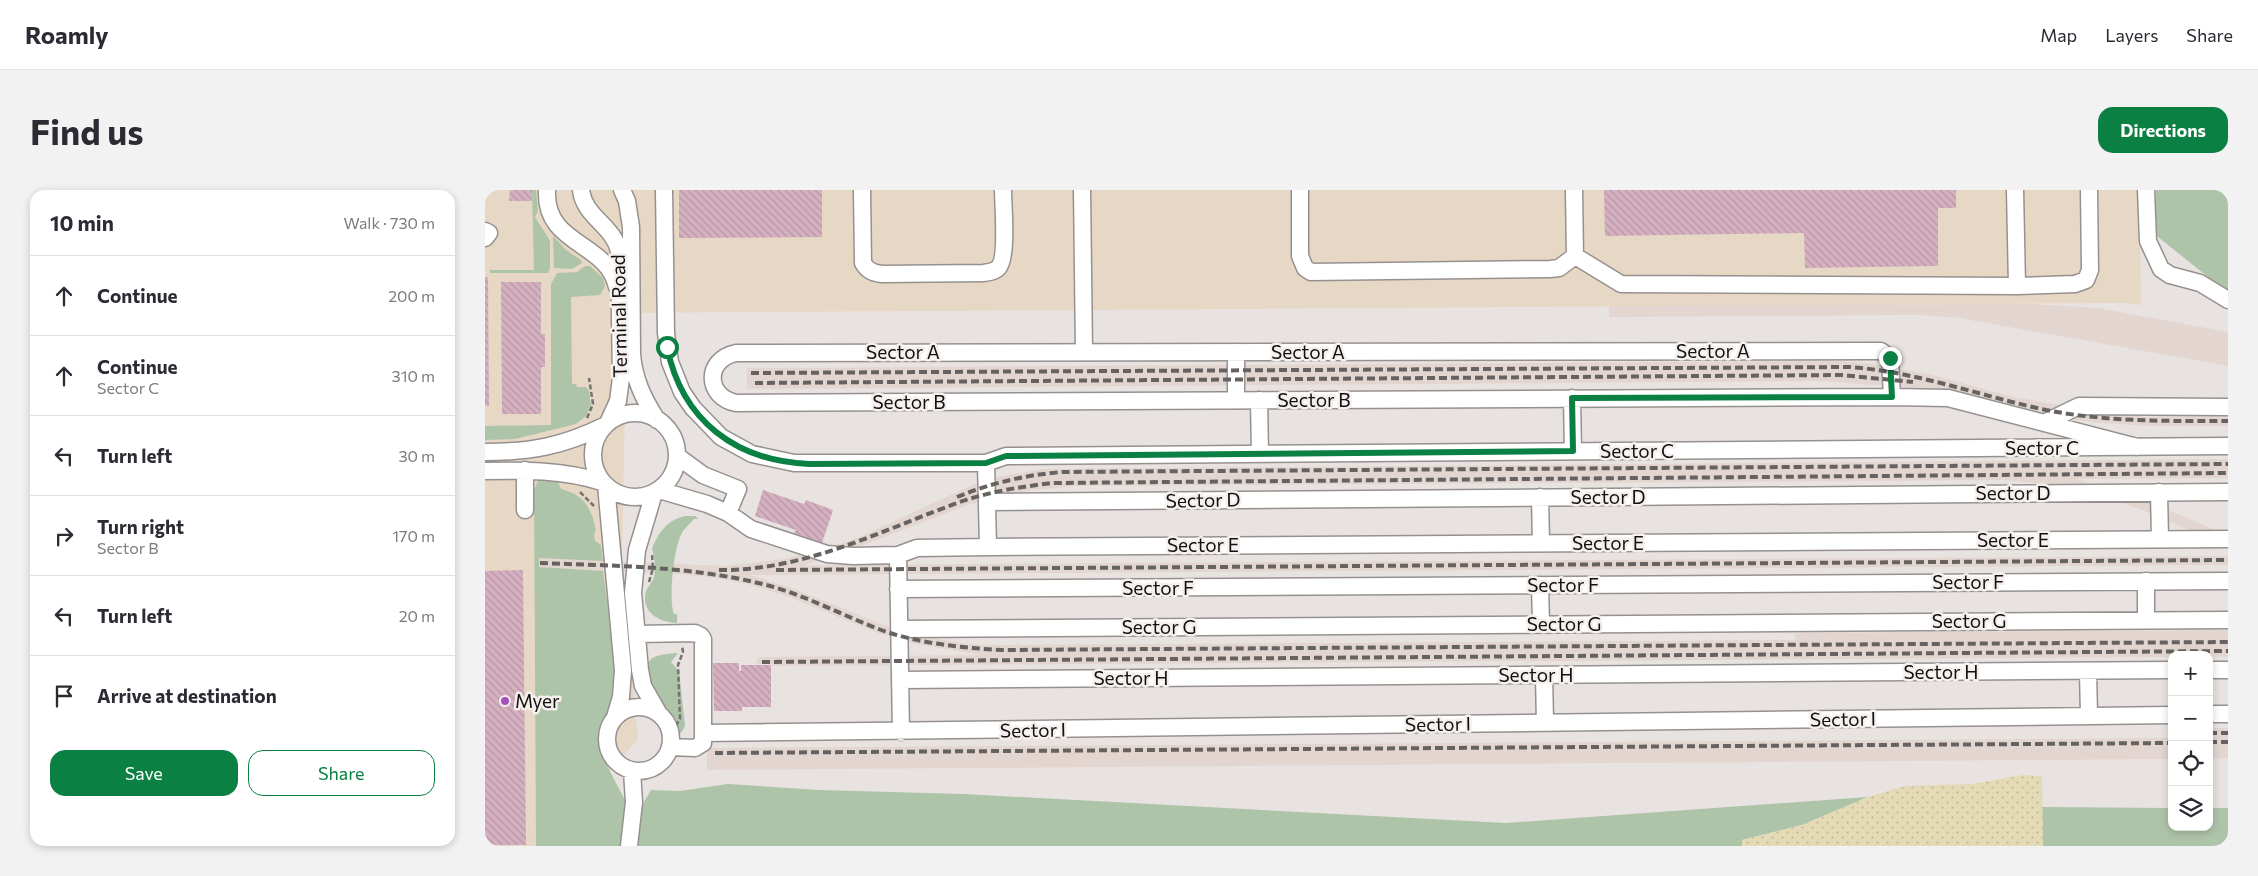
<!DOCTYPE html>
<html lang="en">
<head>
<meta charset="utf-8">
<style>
	:root { --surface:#fff; --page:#f2f2f3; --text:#2b2b33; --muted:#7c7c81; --line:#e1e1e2; --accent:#0b8043 }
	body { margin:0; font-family:Commissioner,sans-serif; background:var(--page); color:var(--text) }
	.controls { position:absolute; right:15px; bottom:15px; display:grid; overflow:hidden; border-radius:10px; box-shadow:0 2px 8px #0003 }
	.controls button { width:45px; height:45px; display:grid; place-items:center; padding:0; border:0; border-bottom:1px solid var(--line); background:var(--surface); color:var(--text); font:25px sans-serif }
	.stop { position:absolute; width:15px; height:15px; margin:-11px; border:4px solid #0b8043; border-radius:50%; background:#fff }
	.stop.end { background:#0b8043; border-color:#fff; box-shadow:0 1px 5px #0008 }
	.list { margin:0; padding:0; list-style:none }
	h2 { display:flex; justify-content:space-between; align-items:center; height:65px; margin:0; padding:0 20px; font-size:21px }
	h2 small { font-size:16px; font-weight:400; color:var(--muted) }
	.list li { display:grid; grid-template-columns:32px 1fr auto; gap:15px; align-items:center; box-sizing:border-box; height:80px; padding:0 20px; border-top:1px solid var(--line) }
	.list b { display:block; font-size:19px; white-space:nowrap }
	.list p { margin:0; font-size:16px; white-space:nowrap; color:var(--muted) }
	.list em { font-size:16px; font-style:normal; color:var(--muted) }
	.actions { display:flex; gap:10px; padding:15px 20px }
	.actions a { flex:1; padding:11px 0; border:1px solid var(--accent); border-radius:15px; text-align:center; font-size:18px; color:var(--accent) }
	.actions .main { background:var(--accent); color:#fff }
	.icon { flex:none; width:28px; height:28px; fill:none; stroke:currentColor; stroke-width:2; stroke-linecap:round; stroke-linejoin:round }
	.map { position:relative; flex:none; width:1743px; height:656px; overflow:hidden; border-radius:15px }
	header { display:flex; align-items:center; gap:30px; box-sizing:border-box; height:70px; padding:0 25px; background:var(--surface); border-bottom:1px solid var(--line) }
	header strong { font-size:24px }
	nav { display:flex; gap:28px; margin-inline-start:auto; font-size:18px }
	.intro { display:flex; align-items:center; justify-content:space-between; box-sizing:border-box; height:120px; padding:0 30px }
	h1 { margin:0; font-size:35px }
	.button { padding:12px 22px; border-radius:15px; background:var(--accent); color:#fff; font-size:18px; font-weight:700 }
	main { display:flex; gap:30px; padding:0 30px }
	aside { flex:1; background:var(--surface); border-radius:15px; box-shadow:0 2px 8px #0003 }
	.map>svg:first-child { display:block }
</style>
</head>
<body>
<header>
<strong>Roamly</strong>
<nav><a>Map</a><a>Layers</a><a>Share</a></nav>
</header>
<div class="intro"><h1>Find us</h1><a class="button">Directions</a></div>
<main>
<aside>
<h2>10 min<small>Walk · 730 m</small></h2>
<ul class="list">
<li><svg class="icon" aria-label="ahead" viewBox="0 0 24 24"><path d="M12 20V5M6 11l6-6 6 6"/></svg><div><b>Continue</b></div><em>200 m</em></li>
<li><svg class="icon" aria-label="ahead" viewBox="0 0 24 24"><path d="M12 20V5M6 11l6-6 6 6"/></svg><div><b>Continue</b><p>Sector C</p></div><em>310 m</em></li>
<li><svg class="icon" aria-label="left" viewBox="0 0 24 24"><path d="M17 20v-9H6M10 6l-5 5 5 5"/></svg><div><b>Turn left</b></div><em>30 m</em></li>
<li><svg class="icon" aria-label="right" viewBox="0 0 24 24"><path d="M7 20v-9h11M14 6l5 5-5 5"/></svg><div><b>Turn right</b><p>Sector B</p></div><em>170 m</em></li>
<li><svg class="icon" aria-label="left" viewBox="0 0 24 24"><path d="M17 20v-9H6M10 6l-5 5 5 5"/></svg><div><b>Turn left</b></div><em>20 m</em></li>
<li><svg class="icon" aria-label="arrive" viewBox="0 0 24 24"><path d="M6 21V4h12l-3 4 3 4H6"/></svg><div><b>Arrive at destination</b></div></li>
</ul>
<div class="actions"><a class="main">Save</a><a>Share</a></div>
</aside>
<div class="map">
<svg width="1743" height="656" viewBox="0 0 1743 656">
	<defs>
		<pattern id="sand-dots" width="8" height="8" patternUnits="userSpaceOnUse" patternTransform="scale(1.25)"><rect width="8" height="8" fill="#e4dab5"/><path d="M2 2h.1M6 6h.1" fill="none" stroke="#c3ba9b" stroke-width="1.8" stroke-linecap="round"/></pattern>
		<pattern id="building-back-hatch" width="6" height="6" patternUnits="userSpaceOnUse" patternTransform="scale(1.25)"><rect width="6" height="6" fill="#d5b0c0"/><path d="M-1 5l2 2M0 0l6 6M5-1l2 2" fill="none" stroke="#b696a4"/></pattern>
	</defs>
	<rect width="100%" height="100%" fill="#e8e3e1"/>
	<path fill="#e7d8c5" d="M0,0H1655L1656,115L1641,113L1488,114L142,123L137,368L153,549L60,656H0Z"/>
	<path fill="#e3d6d1" d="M1545,114L1613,118L1743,142V176L1474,128L1435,125L1124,127V116Z
		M1353,171L1379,173L1440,183L1529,207L1619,223L1661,227L1743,226V236H1664L1615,233L1562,226L1527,216L1442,199L1335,191L262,199V178Z
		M1743,269V288L1591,289L1652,307L1733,341L1729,351L1658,320L1612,305L1568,295L1520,290L592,296L547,300L485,314L361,362L319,375L1743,366V375L265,385L307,398L396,434L432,445L482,454L505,455L1310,450V443L1743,440V467L1687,465V467H1677L287,476V474H272V467L496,465L431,454L393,443L304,407L266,395L231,388L192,384L54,377V368L241,376L299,369L345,357L377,346L487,295L513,287L557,279Z
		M1743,538V568L1724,569V538Z
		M1687,548V569L222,580V558Z"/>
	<path fill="#aec4a9" d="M47,0H51L53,21L50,27L65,51V78L63,83H5V80H49Z
		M1671,0H1743V103L1668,43Z
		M68,46L81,60L96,70L97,73L87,79L69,78Z
		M100,76H105L118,88L120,96L115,105L86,107L87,194H91L92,197H101L104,201L106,215L101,226L91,234L30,249L0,250V236L66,235V94L72,83L92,82Z
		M57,289L73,292L76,299C99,304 107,319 111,341L109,344L110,351L116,355L118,371L54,368V377L118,381L125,434L131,461L130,502L113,550L119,570L142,614L156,617L166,600L195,601L243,594L334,600L478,604L1021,633L1383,607L1317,635L1257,650V656H51L49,300L53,291Z
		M200,326H211L213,329H209C206,333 201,337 198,341C189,354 183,409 189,424H192V433C175,433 155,422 161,401C163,396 168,392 169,387C171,378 170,369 167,359C173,343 182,330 200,326Z
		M193,463L186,472L194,481L200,536L196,543H192L164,490C157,464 173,465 193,463Z
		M1557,617L1687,618V637H1724V618H1743V656H1558Z"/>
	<path fill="url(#sand-dots)" d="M1538,585L1557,586L1558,656H1257V650L1317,635L1383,607L1420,596L1487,594Z"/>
	<path fill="url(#building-back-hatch)" d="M25,0H47V11H24Z
		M194,0H337V47L194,48Z
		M1119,0H1471V18H1453V76L1320,78L1319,43L1120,46Z
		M0,87H3L4,216H0Z
		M16,92H56V144H60V177H56V224H17Z
		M278,300L319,314L321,310L348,320L337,353L309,343L311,340L270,326Z
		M38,380L41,655H0V381Z
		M228,473H254V481H256V475H286V517H257V521H229Z"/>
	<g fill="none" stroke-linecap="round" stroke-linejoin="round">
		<g stroke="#96918f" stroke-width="19">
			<path id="minor" d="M62,0C59,56 122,51 132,97
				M96,0C99,27 128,35 134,61L136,188L133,211L123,233
				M137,0L142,11L146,37L147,164C149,189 158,208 172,230
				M179,0L181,143L185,172L197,202L208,218L236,247L267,264L309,273H501L521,266L1743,256
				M377,0L378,73C383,81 388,83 397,84L499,83C504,82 509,82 513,78C523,69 518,15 518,0
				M597,0L599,162
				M815,0V66L820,78L826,82L1065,79L1074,78L1090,66
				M1089,0L1090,66L1136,94L1532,96
				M1530,0L1532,96L1590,94L1601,90L1605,80L1604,0
				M1661,0L1663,51L1676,79L1685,85L1715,93L1743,110
				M0,41L4,43L0,48
				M751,162V210
				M1407,207L251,213C221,207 219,170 251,163L1382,161H1396L1405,168L1407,207L1463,208L1652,257
				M1087,208L1088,261
				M774,210L775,264
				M108 265a42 42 0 1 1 84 0a42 42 0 1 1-84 0Z
				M1559,233L1594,216L1743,217
				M0,262C46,262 78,256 119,236
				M192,266L218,285L253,299L243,323
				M40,280V320
				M0,281C40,280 78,280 117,292
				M121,295L138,480L136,507L130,527
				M174,300L222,314L243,323L266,339L342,364L368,366L413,365L432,358L503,357L501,273
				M1674,302L1675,349
				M169,303L152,360L148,403L155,480L158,496L174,524
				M1055,307L1056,353
				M502,312L1743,302
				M503,357L1743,349
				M413,365L416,542
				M1055,395L1056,434
				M413,399L1743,391
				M1661,430V391
				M414,439L1743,430
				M152,444L210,443L216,446L218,449V553L210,558L185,557
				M1724,480H1743
				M1603,481L1604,526
				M1059,485L1060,533
				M415,490L1687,480
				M122 549a32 32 0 1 1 64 0a32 32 0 1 1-64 0Z
				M1724,524H1743
				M219,543L1687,525
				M144,656L149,612L147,581"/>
		</g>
		<path stroke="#74716f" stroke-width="2.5" stroke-dasharray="5 2.5" stroke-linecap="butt" d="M102,228L108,214L104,188
			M95,302L109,316
			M164,392L168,378L167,364
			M187,542L195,529L193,475L198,462L197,456"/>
		<use href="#minor" stroke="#fff" stroke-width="16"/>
		<path stroke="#656261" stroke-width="4" stroke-dasharray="8 4" stroke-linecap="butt" d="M266,183L1365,177C1433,182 1495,206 1561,220C1622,232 1682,231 1743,231
			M270,193L1356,185L1428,192
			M472,307C506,293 540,285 577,282L1743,274
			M55,373C132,376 211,376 285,396C325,407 362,428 402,442C439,454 478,458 517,460L1743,452
			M234,380C316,381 389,344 464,316C497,303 532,297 568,293L1743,283
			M291,380L1743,370
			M277,472L1743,461
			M1724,543H1743
			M1724,552H1743
			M230,563L1687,553"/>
	</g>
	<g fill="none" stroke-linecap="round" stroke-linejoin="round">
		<path stroke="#0b8043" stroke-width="6" d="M182,157C197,231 251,271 324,274L501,273L521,266L1088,261L1087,208L1407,207L1405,168"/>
	</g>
	<circle fill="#a450bf" stroke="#f5f0ee" stroke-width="2" cx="20" cy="511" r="5"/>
	<g text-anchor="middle" stroke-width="5" stroke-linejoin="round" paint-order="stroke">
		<g font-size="19" fill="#121110" stroke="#f5f0ee">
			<text transform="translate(134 126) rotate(-91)" y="7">Terminal Road</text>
			<text x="1228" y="168">Sector A</text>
			<text x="418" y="169">Sector A</text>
			<text x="823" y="169">Sector A</text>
			<text x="829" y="217">Sector B</text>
			<text x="424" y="219">Sector B</text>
			<text x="1557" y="265">Sector C</text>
			<text x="1152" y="268">Sector C</text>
			<text x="1528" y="310">Sector D</text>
			<text x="1123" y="314">Sector D</text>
			<text transform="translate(718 310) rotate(-1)" y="7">Sector D</text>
			<text x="1528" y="357">Sector E</text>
			<text x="1123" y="360">Sector E</text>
			<text x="718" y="362">Sector E</text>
			<text x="1483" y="399">Sector F</text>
			<text x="1078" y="402">Sector F</text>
			<text x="673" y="405">Sector F</text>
			<text x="1484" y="438">Sector G</text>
			<text x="1079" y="441">Sector G</text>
			<text x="674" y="444">Sector G</text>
			<text x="1456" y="489">Sector H</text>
			<text x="1051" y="492">Sector H</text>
			<text x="646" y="495">Sector H</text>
			<text transform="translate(1358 529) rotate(-1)" y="7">Sector I</text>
			<text transform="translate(953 534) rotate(-1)" y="7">Sector I</text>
			<text transform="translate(548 540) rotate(-1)" y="7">Sector I</text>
		</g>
		<g font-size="19" fill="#121110" stroke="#f5f0ee" text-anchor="start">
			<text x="30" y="518">Myer</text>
		</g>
	</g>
</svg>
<div class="controls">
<button>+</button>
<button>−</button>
<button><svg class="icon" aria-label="locate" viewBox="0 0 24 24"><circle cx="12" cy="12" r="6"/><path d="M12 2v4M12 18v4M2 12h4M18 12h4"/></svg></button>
<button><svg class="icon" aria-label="layers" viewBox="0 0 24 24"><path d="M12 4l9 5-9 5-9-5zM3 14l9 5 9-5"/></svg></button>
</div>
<div class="stop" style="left:182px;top:157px"></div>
<div class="stop end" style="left:1405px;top:168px"></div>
</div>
</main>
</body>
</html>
